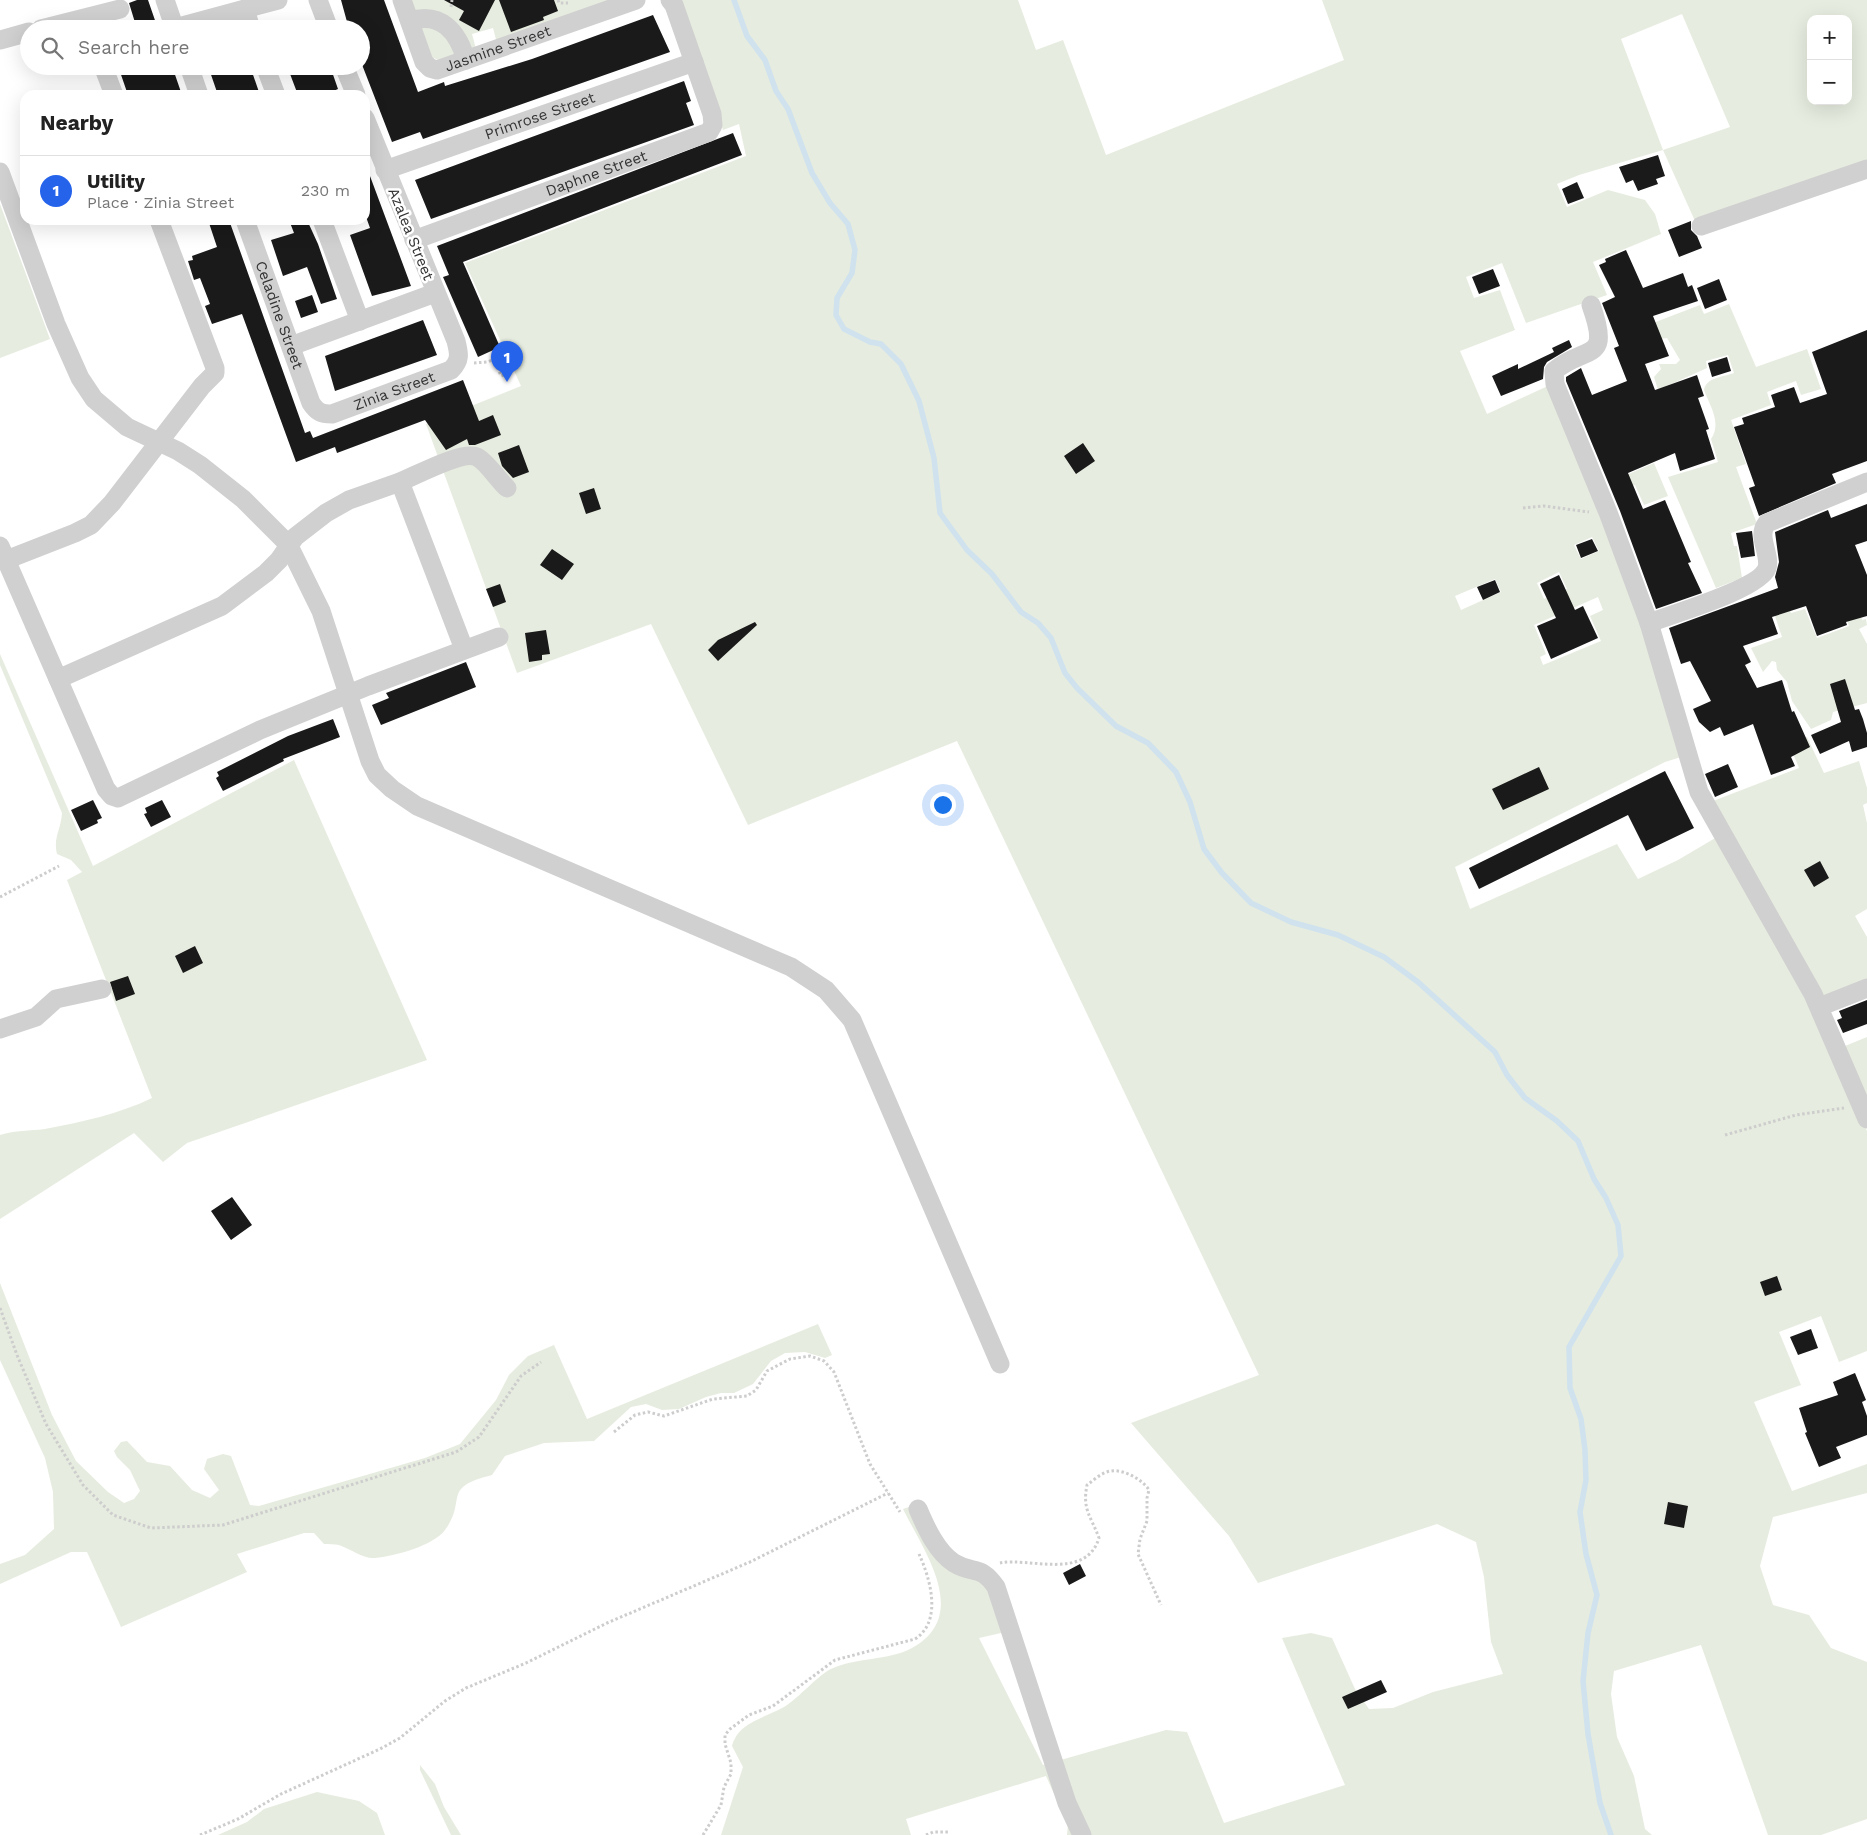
<!DOCTYPE html>
<html lang="en">
<head>
<meta charset="utf-8">
<style>
	:root { --surface:#fff; --page:#f6f6f6; --text:#222; --muted:#767676; --line:#e0e0e0; --accent:#2563eb }
	body { margin:0; font-family:"Work Sans",sans-serif; background:var(--page); color:var(--text) }
	.controls { position:absolute; right:15px; top:15px; display:grid; overflow:hidden; border-radius:10px; box-shadow:0 5px 20px #0002 }
	.controls button { width:45px; height:45px; display:grid; place-items:center; padding:0; border:0; border-bottom:1px solid var(--line); background:var(--surface); color:var(--text); font:25px sans-serif }
	.you { position:absolute; left:942px; top:804px; width:18px; height:18px; margin:-12px; border:4px solid #fff; border-radius:50%; background:#1a73e8; box-shadow:0 0 0 8px #1a73e833 }
	.badge { display:grid; place-items:center; width:32px; height:32px; border-radius:50%; background:var(--accent); color:#fff; font-size:16px; font-weight:700 }
	.pin { position:absolute; translate:-50% -41px; filter:drop-shadow(0 1px 2px #0008) }
	.pin::after { content:''; position:absolute; top:26px; width:18px; height:15px; background:inherit; clip-path:polygon(0 0,100% 0,50% 100%) }
	.list { margin:0; padding:0; list-style:none }
	h2 { display:flex; justify-content:space-between; align-items:center; height:65px; margin:0; padding:0 20px; font-size:21px }
	h2 small { font-size:16px; font-weight:400; color:var(--muted) }
	.list li { display:grid; grid-template-columns:32px 1fr auto; gap:15px; align-items:center; box-sizing:border-box; height:70px; padding:0 20px; border-top:1px solid var(--line) }
	.list b { display:block; font-size:19px; white-space:nowrap }
	.list p { margin:0; font-size:16px; white-space:nowrap; color:var(--muted) }
	.list em { font-size:16px; font-style:normal; color:var(--muted) }
	.icon { flex:none; width:28px; height:28px; fill:none; stroke:currentColor; stroke-width:2; stroke-linecap:round; stroke-linejoin:round }
	.map { position:relative; flex:none; width:1867px; height:1835px; overflow:hidden }
	.search { position:absolute; background:var(--surface); box-shadow:0 5px 20px #0002; left:20px; top:20px; width:350px; height:55px; display:flex; align-items:center; gap:12px; box-sizing:border-box; padding:0 18px; border-radius:28px; color:var(--muted); font-size:19px }
	.panel { position:absolute; background:var(--surface); box-shadow:0 5px 20px #0002; left:20px; top:90px; width:350px; height:135px; border-radius:15px }
	.map>svg:first-child { display:block }
</style>
</head>
<body>
<div class="map">
<svg width="1867" height="1835" viewBox="0 0 1867 1835">
	<rect width="100%" height="100%" fill="#fff"/>
	<path fill="#e6ecdf" fill-rule="evenodd" d="M410,0H617L497,43L493,28L472,34L476,49L438,60L432,57Z
		M680,0H1018L1036,50L1063,40L1106,155L1344,60L1322,0H1867V162L1695,221L1663,150L1579,175L1557,184L1567,207L1608,190L1645,200L1655,214L1661,234L1593,262L1607,295L1526,323L1502,263L1466,277L1474,298L1500,290L1515,330L1460,351L1487,414L1550,385L1639,608L1681,757L1665,762L1455,867L1470,909L1617,844L1638,879L1678,860L1717,837L1787,959L1844,1076L1867,1131V1351L1839,1362L1821,1316L1779,1332L1801,1385L1754,1402L1792,1491L1867,1464V1493L1773,1517L1760,1566L1773,1605L1809,1615L1831,1648L1867,1662V1819L1821,1835H1768L1701,1645L1614,1671L1611,1694L1617,1737L1634,1776L1645,1829L1652,1835H1067L1068,1825L1046,1776L906,1819L911,1835H721L743,1767L732,1746C738,1722 765,1718 784,1707C799,1698 818,1675 831,1669C856,1657 888,1661 912,1648C972,1615 923,1550 903,1509L912,1506L921,1533L982,1577L1004,1624L1001,1633L979,1638L1043,1765L1166,1730L1187,1732L1224,1823L1345,1785L1282,1638L1311,1633L1332,1638L1355,1689L1369,1709L1393,1708L1433,1692L1503,1674L1491,1642L1484,1577L1476,1542L1437,1524L1258,1583L1229,1536L1131,1423L1259,1375L957,741L748,825L651,624L517,673L426,424L521,386L465,263L746,156L739,124L723,130ZM1682,14L1730,127L1663,150L1621,39ZM1811,19H1848V101H1811ZM1592,537L1599,551L1581,559L1574,545ZM1559,572L1567,589L1544,599L1537,583ZM1495,579L1501,592L1461,610L1455,596ZM1598,597L1603,610L1590,616L1601,641L1543,665L1540,657L1546,654L1534,625Z
		M0,204L50,339L0,358Z
		M1729,304L1756,367L1807,349L1821,389L1801,395L1796,381L1767,392L1771,405L1731,420L1746,464L1736,467L1757,524L1731,533L1734,546H1737L1742,578L1716,588L1668,477L1718,462L1711,439C1722,423 1710,406 1704,390C1706,377 1724,377 1734,373L1728,355L1706,361L1707,368L1658,390L1654,377L1661,369L1659,364H1676L1680,360L1667,338L1659,339L1653,323L1700,305L1704,314Z
		M1654,463L1668,496L1644,505L1635,485L1629,487L1624,476Z
		M1857,602L1862,620L1866,619L1867,625L1859,629L1867,644V703L1833,712L1831,720L1811,729L1792,701L1787,682L1777,670L1776,662L1772,661L1763,672L1751,648L1782,637L1774,613L1789,608L1791,613L1805,609L1817,638L1849,626L1843,608Z
		M0,654L93,866L294,760L427,1060L187,1143L163,1162L134,1133L0,1219V1135C15,1130 30,1131 45,1129C82,1122 119,1114 152,1098L67,880L82,872L71,860L57,854C53,837 61,830 62,813L0,665Z
		M1807,737L1824,773L1859,761L1867,788V803L1863,805L1867,823V909L1855,916L1867,937V981L1823,997L1713,801L1799,768L1789,744Z
		M1867,1037V1103L1845,1046Z
		M0,1283L52,1415L76,1461L108,1492L124,1503L134,1499L140,1491L130,1470L117,1457L114,1451L121,1442L127,1441L147,1462L170,1466L192,1490L210,1498L219,1490L204,1469L207,1459L223,1454L231,1456L250,1505L259,1506L425,1458L460,1444L496,1400L509,1375L528,1356L554,1345L587,1419L818,1324L832,1355L825,1358L805,1352L785,1353L771,1361L753,1384L734,1393H721L706,1397L679,1409L662,1410L646,1404L631,1407L594,1441L544,1443L505,1456L492,1475C440,1488 468,1499 445,1530C433,1546 395,1556 375,1558C363,1559 351,1549 339,1545C335,1544 329,1544 324,1544L314,1533H304L237,1554L247,1572L121,1627L87,1552H71L0,1584V1564L25,1555L54,1529L53,1492L45,1458L0,1360Z
		M420,1765L435,1784L444,1807L461,1835H451L420,1770Z
		M317,1792L359,1801L377,1813L385,1835H218L247,1822L264,1809Z"/>
	<g fill="none" stroke-linecap="round" stroke-linejoin="round">
		<path stroke="#cfe2ee" stroke-width="5.5" d="M734,0L747,36L765,60L776,91L788,109L812,173L830,203L848,224L855,250L852,273L837,298L836,315L844,329L870,342L881,344L901,364L919,401L934,458L940,513L967,550L992,574L1021,612L1038,623L1051,638L1065,673L1077,688L1116,726L1148,743L1176,772L1190,802L1204,849L1222,873L1251,903L1291,922L1338,935L1384,957L1418,982L1495,1052L1507,1075L1525,1098L1557,1121L1578,1141L1594,1179L1606,1198L1618,1225L1621,1256L1569,1347L1570,1388L1581,1419L1585,1450L1586,1480L1580,1512L1586,1554L1597,1595L1588,1633L1583,1681L1588,1734L1600,1803L1611,1835"/>
	</g>
	<path fill="#1a1a1a" d="M137,0H148L158,29H137L129,3Z
		M341,0H384L418,92L444,82L445,86L532,59L653,15L670,52L423,139L420,132L392,142L361,62V29H349Z
		M444,0H495L479,31L459,20L464,11Z
		M499,0H554L558,11L543,17L544,20L511,32Z
		M118,66H172L182,95H128Z
		M208,66H250L260,95H218Z
		M287,66H330L338,89L324,95H298Z
		M684,81L691,101L686,103L694,125L431,219L415,180Z
		M733,133L742,155L463,262L500,347L478,357L443,277L449,275L437,246Z
		M1658,155L1665,176L1656,179L1658,184L1638,191L1633,180L1626,183L1619,167Z
		M365,168H367L411,286L372,296L350,235L370,228L365,214Z
		M1577,182L1584,198L1568,204L1562,189Z
		M208,220H229L305,433L310,431L313,438L463,380L479,421L493,415L501,435L475,445H469L467,439L446,450L425,420L337,453L335,447L296,462L242,314L212,324L205,306L210,304L200,278L194,280L188,261L193,260L192,256L217,247Z
		M289,220H307L318,244L337,299L321,304L307,267L283,276L271,240L294,233Z
		M1691,221V230L1697,236L1702,248L1679,257L1668,230Z
		M1626,250L1643,288L1683,273L1688,287L1692,285L1698,301L1653,316L1669,356L1645,364L1655,390L1697,375L1704,396L1698,398L1709,429L1706,430L1715,459L1680,471L1675,453L1628,473L1643,509L1665,500L1691,562L1688,563L1702,593L1656,609L1620,511L1566,381V377L1581,368L1592,395L1627,381L1614,348L1619,346L1602,303L1615,297L1599,265L1606,262L1605,259Z
		M1493,269L1500,286L1479,294L1472,277Z
		M1719,279L1727,300L1705,309L1697,288Z
		M312,295L318,312L301,318L295,301Z
		M423,320L437,355L335,391L325,356Z
		M1867,330V461L1832,474L1836,483L1759,516L1749,488L1755,486L1734,427L1744,424L1742,418L1775,407L1771,395L1794,387L1800,403L1827,394L1812,352Z
		M1569,340L1572,347L1547,362L1544,367L1543,379L1501,396L1492,376L1518,364V369L1554,352L1552,348Z
		M1727,357L1731,371L1712,377L1708,363Z
		M1083,443L1095,461L1076,474L1064,456Z
		M519,445L529,472L513,478L502,466L498,453Z
		M594,488L601,509L586,514L579,493Z
		M1867,504V541L1855,545L1867,575V616L1846,622L1847,625L1817,636L1806,606L1772,617L1778,634L1743,646L1751,662L1745,665L1757,688L1782,680L1792,712L1794,711L1810,747L1791,757L1795,766L1771,775L1753,724L1724,736L1720,727L1710,732L1699,722L1693,709L1711,701L1690,661L1681,664L1669,628L1778,588L1775,577L1779,562L1775,532L1828,510L1831,518Z
		M1752,531L1755,556L1741,558L1736,533Z
		M1592,539L1598,551L1581,558L1576,545Z
		M552,549L574,564L562,580L540,565Z
		M1559,575L1575,610L1583,606L1598,638L1551,659L1537,626L1556,618L1540,584Z
		M1495,580L1500,592L1483,600L1477,587Z
		M500,584L506,602L493,607L486,589Z
		M755,622L757,625L718,661L708,650L718,640Z
		M546,630L550,654L542,655V660L529,662L525,633Z
		M466,662L476,687L381,725L372,705L389,698L386,693Z
		M1845,679L1855,710L1859,709L1863,719L1867,733V747L1852,752L1849,741L1820,754L1811,735L1841,722L1830,684Z
		M333,719L340,737L283,759L284,761L223,791L216,778L219,776L217,772L288,736Z
		M1728,764L1738,787L1715,797L1705,774Z
		M1539,767L1549,789L1503,810L1492,789Z
		M1665,771L1694,828L1646,851L1628,815L1479,889L1469,868Z
		M93,800L102,818L97,820L98,823L81,831L71,810Z
		M162,800L171,817L151,827L144,814L147,813L145,808Z
		M1820,861L1829,878L1814,887L1804,870Z
		M195,946L203,963L183,973L175,956Z
		M128,976L135,994L116,1001L110,982Z
		M1867,1000V1024L1843,1033L1837,1020L1842,1018L1839,1011Z
		M232,1197L252,1225L231,1240L211,1211Z
		M1777,1276L1782,1290L1765,1296L1760,1282Z
		M1811,1329L1818,1348L1798,1355L1790,1337Z
		M1855,1373L1866,1400L1862,1402L1867,1416V1435L1836,1447L1841,1458L1819,1467L1805,1433L1807,1432L1799,1408L1838,1395L1833,1382Z
		M1668,1502L1688,1506L1684,1528L1664,1524Z
		M1080,1564L1086,1576L1069,1585L1063,1573Z
		M1381,1680L1387,1692L1348,1709L1342,1697Z"/>
	<g fill="none" stroke-linecap="round" stroke-linejoin="round">
		<path stroke="#cdcdcd" stroke-width="3" stroke-dasharray="2.5 2.5" stroke-linecap="butt" d="M558,0L559,3H568
			M451,7L452,0
			M474,363L487,362L501,357L508,373L501,376L494,359
			M1523,508L1544,506L1589,512
			M0,897L59,866
			M1725,1135L1796,1115L1844,1108
			M0,1308L17,1355L46,1424L83,1485L113,1515L151,1528L223,1525L456,1452L479,1437L521,1376L541,1362
			M614,1432L635,1415L648,1412L664,1416L713,1399L747,1396L756,1390L767,1371L790,1359L810,1356L824,1361L834,1372L870,1464L900,1512
			M1000,1563C1028,1557 1086,1581 1099,1538C1091,1516 1082,1510 1087,1485C1094,1480 1102,1472 1111,1471C1124,1469 1143,1480 1149,1490L1147,1498V1521L1140,1539L1138,1554L1161,1605
			M200,1835L238,1819L281,1794L380,1749L400,1738L445,1701L466,1688L526,1663L607,1623L750,1562L888,1493
			M703,1835L721,1805L724,1787L731,1774V1763L725,1744V1735L730,1729L749,1715L773,1706L835,1660L915,1639C943,1621 930,1578 919,1554
			M926,1835L933,1832H948"/>
		<g stroke="#d0d0d0" stroke-width="19">
			<path d="M165,0L175,29"/>
			<path d="M318,0L329,29"/>
			<path id="s1" d="M402,0L424,62L430,68L437,70L636,0"/>
			<path d="M245,9L251,29"/>
			<path d="M410,21C441,11 458,32 466,60"/>
			<path d="M175,28L278,0"/>
			<path d="M41,29L120,9"/>
			<path d="M0,40L29,32"/>
			<path d="M103,66L114,95"/>
			<path d="M189,66L199,95"/>
			<path d="M265,66L276,95"/>
			<path d="M344,66L356,95"/>
			<path id="s2" d="M385,170L694,62"/>
			<path d="M0,172L56,324L80,378L94,399L127,427L178,451L200,465L243,499L288,544L321,611L370,761L377,775L392,789L417,806L791,967L826,990L852,1020L1000,1364"/>
			<path id="s3" d="M245,220L311,403C317,412 321,414 332,414L451,370C461,360 459,353 456,341L365,118"/>
			<path d="M322,220L360,321"/>
			<path d="M1701,226L1867,169"/>
			<path id="s4" d="M414,240L709,132L713,125L712,114L674,5L670,0"/>
			<path d="M1591,305C1612,364 1586,344 1554,371L1555,384L1609,515L1649,623L1699,792L1813,994L1867,1119"/>
			<path d="M291,346L435,293"/>
			<path d="M0,546L106,789L112,796L118,798L260,730L368,686L499,637"/>
			<path d="M6,560L75,533L91,525L112,503L202,386L215,373V368L159,220"/>
			<path d="M1649,623C1672,614 1760,589 1767,568C1771,554 1756,536 1767,523L1867,482"/>
			<path d="M464,649L400,482C415,476 463,450 477,457C487,462 498,480 507,488"/>
			<path d="M58,679L222,606L266,573L279,560L295,537L326,513L349,500L400,482"/>
			<path d="M1819,1007L1867,988"/>
			<path d="M0,1029L36,1017L56,999L102,989"/>
			<path d="M918,1509C926,1528 937,1552 954,1563C974,1575 980,1564 996,1587L1067,1803L1082,1835"/>
		</g>
	</g>
	<g text-anchor="middle" stroke-width="5" stroke-linejoin="round" paint-order="stroke">
		<g font-size="15" fill="#333" stroke="#fff">
			<text dy="5" stroke="none"><textPath href="#s1" startOffset="146">Jasmine Street</textPath></text>
			<text dy="5" stroke="none"><textPath href="#s2" startOffset="164">Primrose Street</textPath></text>
			<text dy="5" stroke="none"><textPath href="#s4" startOffset="194">Daphne Street</textPath></text>
			<text transform="translate(411 234) rotate(68)" y="5">Azalea Street</text>
			<text dy="5" stroke="none"><textPath href="#s3" startOffset="101">Celadine Street</textPath></text>
			<text dy="5" stroke="none"><textPath href="#s3" startOffset="286">Zinia Street</textPath></text>
		</g>
	</g>
</svg>
<div class="controls">
<button>+</button>
<button>−</button>
</div>
<div class="you"></div>
<div class="pin badge" style="left:507px;top:382px">1</div>
<div class="search"><svg class="icon" aria-label="search" viewBox="0 0 24 24"><circle cx="10" cy="10" r="6"/><path d="M15 15l6 6"/></svg>Search here</div>
<section class="panel">
<h2>Nearby<small></small></h2>
<ul class="list">
<li><span class="badge">1</span><div><b>Utility</b><p>Place · Zinia Street</p></div><em>230 m</em></li>
</ul>
</section>
</div>
</body>
</html>
